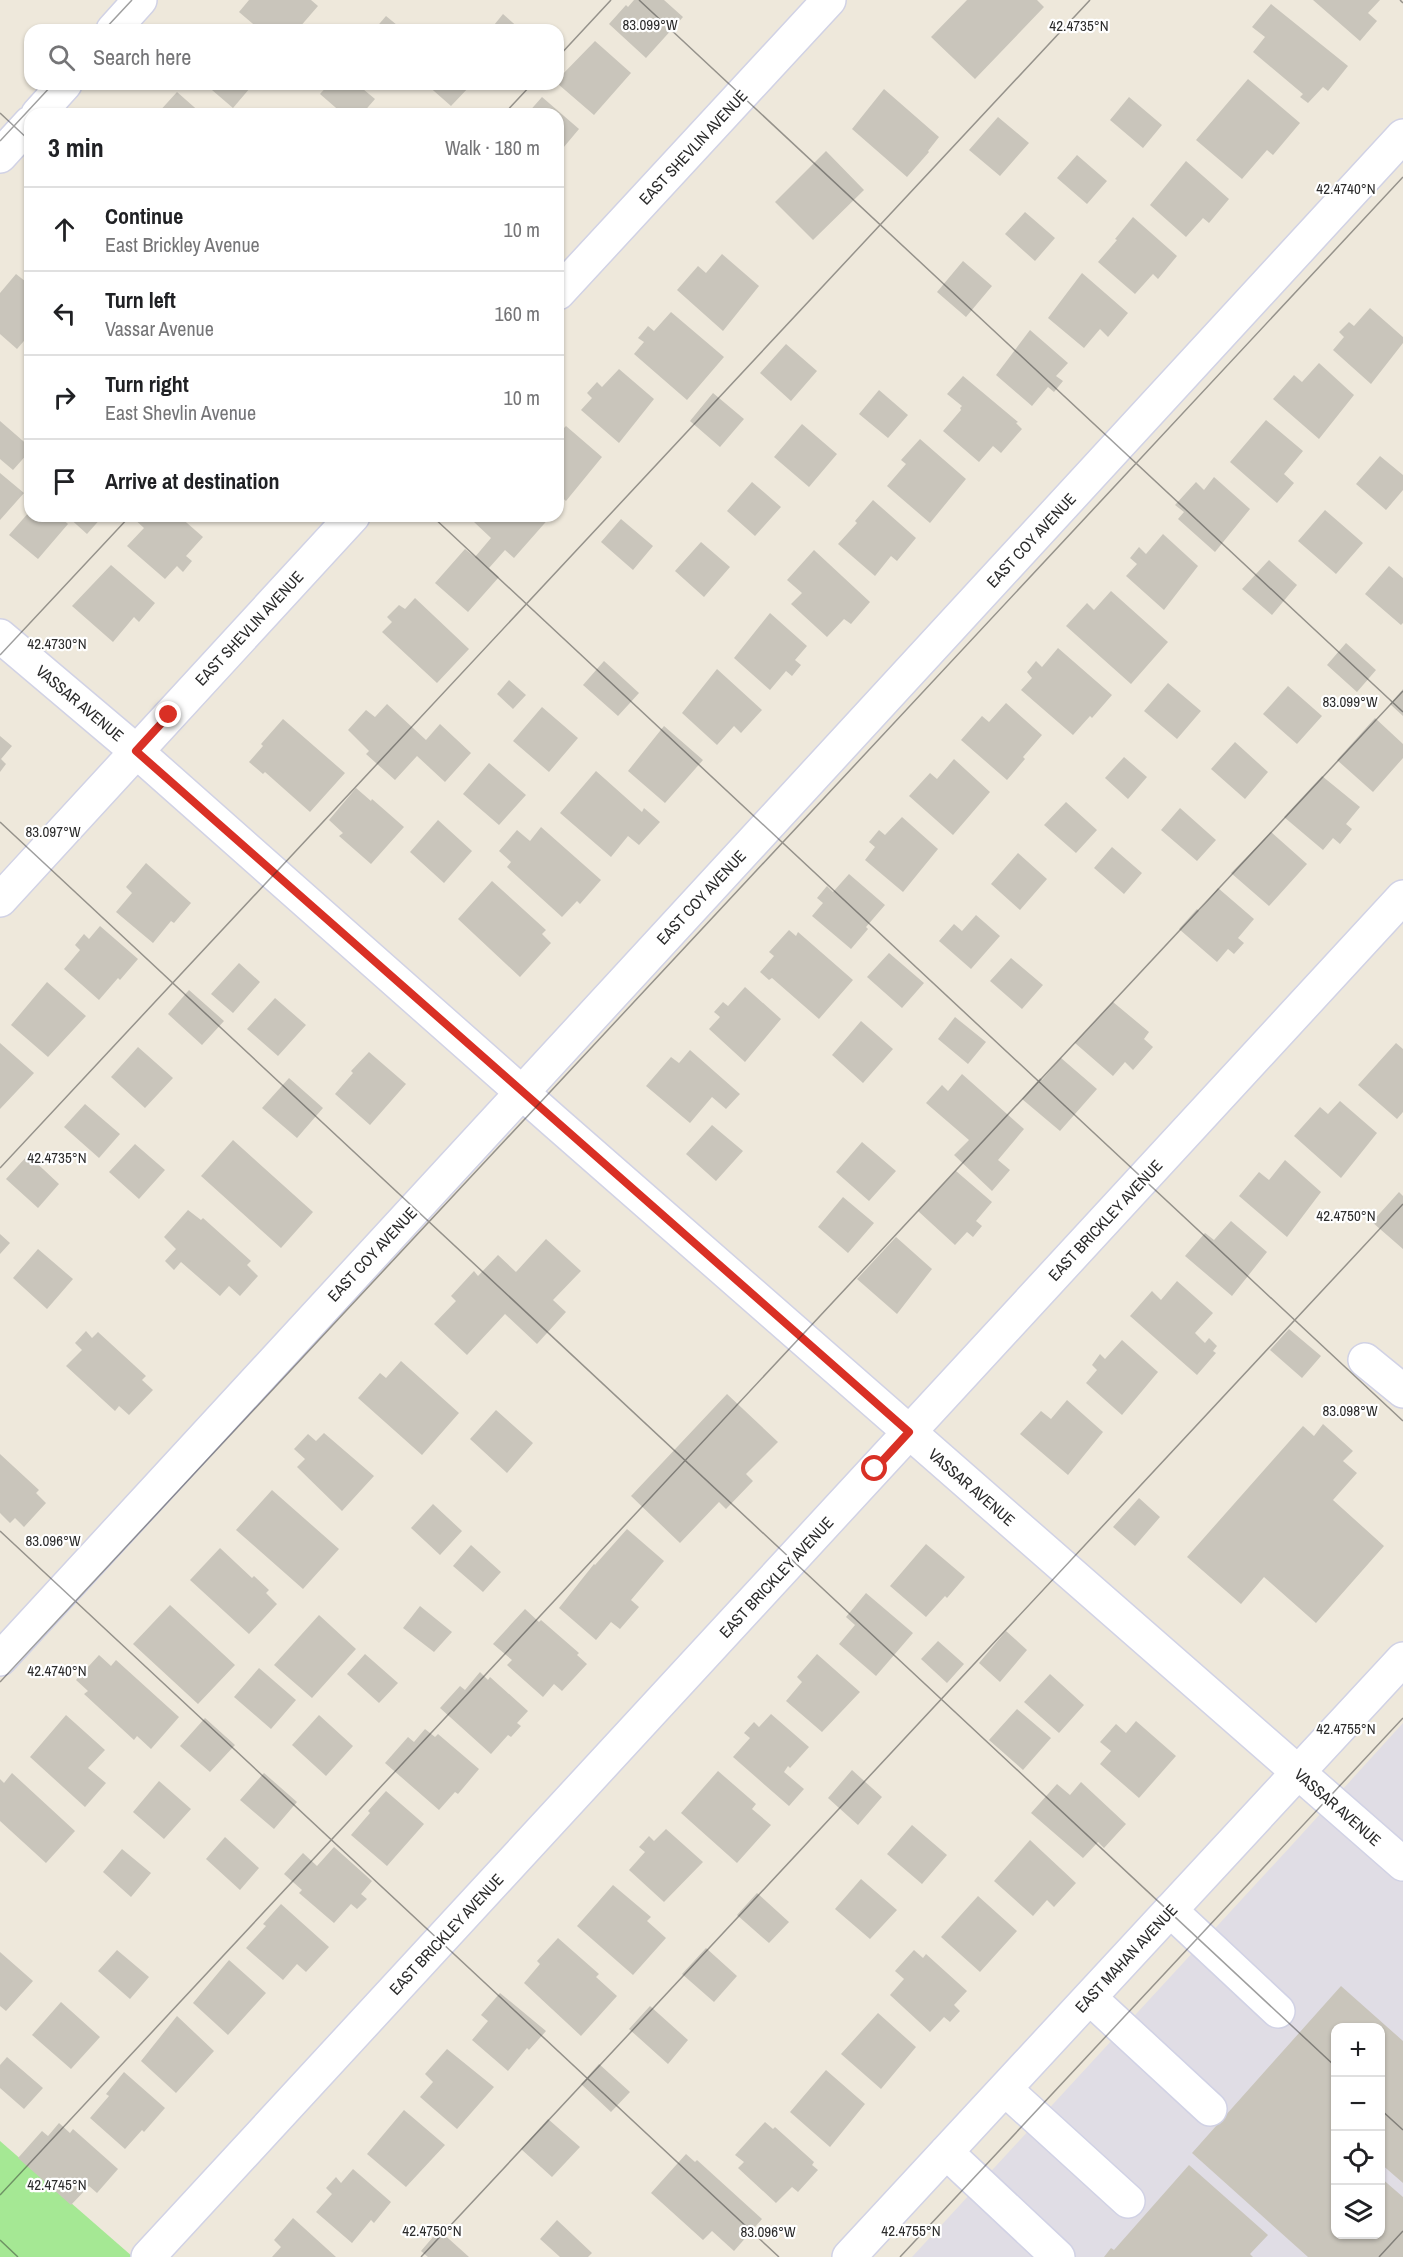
<!DOCTYPE html>
<html lang="en">
<head>
<meta charset="utf-8">
<style>
	:root { --surface:#fff; --page:#f6f6f6; --text:#202124; --muted:#757577; --line:#e0e0e0 }
	body { margin:0; font-family:"Archivo Narrow",sans-serif; background:var(--page); color:var(--text) }
	.controls { position:absolute; right:18px; bottom:18px; display:grid; overflow:hidden; border-radius:12px; box-shadow:0 2px 4px #0004 }
	.controls button { width:54px; height:54px; display:grid; place-items:center; padding:0; border:0; border-bottom:2px solid var(--line); background:var(--surface); color:var(--text); font:30px sans-serif }
	.stop { position:absolute; width:18px; height:18px; margin:-14px; border:4px solid #d93025; border-radius:50%; background:#fff }
	.stop.end { background:#d93025; border-color:#fff; box-shadow:0 2px 6px #0008 }
	.list { margin:0; padding:0; list-style:none }
	h2 { display:flex; justify-content:space-between; align-items:center; height:78px; margin:0; padding:0 24px; font-size:26px }
	h2 small { font-size:20px; font-weight:400; color:var(--muted) }
	.list li { display:grid; grid-template-columns:39px 1fr auto; gap:18px; align-items:center; box-sizing:border-box; height:84px; padding:0 24px; border-top:2px solid var(--line) }
	.list b { display:block; font-size:22px; white-space:nowrap }
	.list p { margin:0; font-size:20px; white-space:nowrap; color:var(--muted) }
	.list em { font-size:20px; font-style:normal; color:var(--muted) }
	.icon { flex:none; width:33px; height:33px; fill:none; stroke:currentColor; stroke-width:2; stroke-linecap:round; stroke-linejoin:round }
	.map { position:relative; flex:none; width:1403px; height:2257px; overflow:hidden }
	.search { position:absolute; background:var(--surface); box-shadow:0 2px 4px #0004; left:24px; top:24px; width:540px; height:66px; display:flex; align-items:center; gap:15px; box-sizing:border-box; padding:0 21px; border-radius:18px; color:var(--muted); font-size:22px }
	.panel { position:absolute; background:var(--surface); box-shadow:0 2px 4px #0004; left:24px; top:108px; width:540px; height:414px; border-radius:18px }
	.map>svg:first-child { display:block }
</style>
</head>
<body>
<div class="map">
<svg width="1403" height="2257" viewBox="0 0 1403 2257">
	<rect width="100%" height="100%" fill="#eee8db"/>
	<path fill="#e0dde5" fill-rule="evenodd" d="M1403,1723V2257H912L1291,1846ZM1336,2028H1380V2234H1336Z"/>
	<path fill="#a5e894" d="M0,2141L133,2257H0Z"/>
	<path fill="#c9c5bb" d="M249,0H311L318,6L299,28L302,30H260L239,12Z
		M634,0H664L683,17L646,58L609,24L626,5L628,7Z
		M967,0H1037L1044,7L975,79L931,37Z
		M1313,0H1380L1368,13L1377,21L1360,41Z
		M1271,4L1348,66L1328,91L1323,87L1308,103L1300,97L1303,94L1253,52L1265,37L1252,27Z
		M503,14L521,30H490Z
		M386,16L403,30H374Z
		M595,41L631,73L594,115L558,84V79Z
		M1248,79L1300,123L1273,155L1267,150L1242,179L1196,140Z
		M205,84H251L249,86L250,88L233,108Z
		M329,84H357L375,99L362,114H343L320,94Z
		M426,84H468L470,86L451,106Z
		M884,89L939,137L928,151L929,152L907,177L852,129Z
		M177,92L202,114H157Z
		M542,97L579,129L558,154V114H527Z
		M1129,97L1162,125L1143,148L1110,120Z
		M998,117L1029,143L1000,176L969,150Z
		M826,151L864,190L813,240L775,202Z
		M1077,155L1107,181L1087,204L1057,178Z
		M1186,161L1229,199L1209,223L1203,218L1186,237L1150,205Z
		M1025,212L1055,238L1035,261L1005,234Z
		M1133,217L1177,256L1158,279L1153,274L1135,294L1098,262L1117,240L1115,239Z
		M722,254L759,286L723,331L677,290L698,266L706,273Z
		M963,261L992,286L966,317L937,292Z
		M1082,273L1128,313L1108,337L1100,329L1084,348L1048,318Z
		M16,274L30,285V334L17,349L0,334V293Z
		M1370,308L1403,337V343L1371,384L1333,350L1344,337L1339,332L1349,322L1354,326Z
		M671,312L724,357L687,400L634,354L644,342L638,338L648,326L654,331Z
		M1030,330L1068,363L1056,376L1063,381L1054,392L1048,387L1032,406L996,375Z
		M786,344L817,371L791,401L760,373Z
		M1319,363L1354,395L1319,439L1273,399L1294,375L1302,382Z
		M619,369L654,399L619,443L581,410L592,398L587,393L597,382L602,387Z
		M963,376L1018,422L1016,423L1022,429L1001,453L993,446L979,462L943,431L961,410L960,408L962,406L947,394Z
		M879,390L908,415L888,438L859,414Z
		M713,393L744,419L720,447L690,421Z
		M1266,420L1303,451L1284,474L1294,483L1277,503L1230,462Z
		M0,421L30,447V451L13,470L0,459Z
		M802,424L837,454L809,487L774,457Z
		M566,426L602,457L566,501L558,494V434Z
		M920,439L966,479L930,523L887,486L906,464L901,460Z
		M1380,456L1403,475V490L1386,510L1356,484Z
		M0,473L24,493L0,520Z
		M1214,477L1250,509L1215,552L1178,519L1184,512L1175,505L1196,482L1204,490Z
		M752,482L781,507L755,536L727,511Z
		M873,500L916,538L897,561L891,556L875,576L838,544L857,523L855,521Z
		M1325,510L1363,543L1336,574L1298,541Z
		M30,511V516H59L68,524L38,559L9,535Z
		M67,516H103L87,534Z
		M131,516H179L203,537L186,556L192,561L183,572L177,566L165,579L127,546L144,528Z
		M480,516H551L514,558L505,550L489,568L499,577L468,612L435,583L465,549L475,557L491,538L474,522Z
		M621,519L653,546L633,570L601,542Z
		M1163,534L1198,566L1164,610L1126,576L1137,564L1130,558L1139,547L1146,554Z
		M701,542L730,567L704,597L675,571Z
		M814,550L870,602L851,624L844,619L827,637L791,604L802,593L787,580Z
		M1269,560L1297,585L1272,615L1242,589Z
		M111,565L155,603L139,622L134,617L113,642L72,606Z
		M1389,566L1403,578V623L1401,625L1365,594Z
		M1111,591L1168,642L1131,684L1066,626L1087,603L1094,610Z
		M415,598L469,649L437,683L382,632L392,622L387,617L399,605L405,609Z
		M770,613L807,646L795,660L801,665L792,676L786,671L770,690L734,658Z
		M1346,643L1376,670L1357,692L1327,665Z
		M1058,648L1112,695L1092,718L1090,716L1073,735L1021,690L1032,678L1027,672L1036,661L1042,667Z
		M604,661L639,693L618,716L583,685Z
		M717,669L762,710L741,733L734,726L717,745L682,713Z
		M509,680L526,695L513,709L497,694Z
		M1168,683L1201,711L1177,739L1144,711Z
		M1288,686L1322,716L1297,744L1263,714Z
		M1403,689V716L1390,704Z
		M1006,703L1042,735L1023,757L1025,759L1007,780L961,740L982,716L989,722Z
		M387,704L426,740L440,724L471,753L445,782L417,756L395,780L366,754L369,751L348,730L366,710L375,717Z
		M542,707L578,738L549,772L513,741Z
		M1375,718L1403,744V758L1373,792L1337,760Z
		M283,719L345,773L310,812L265,772L263,774L249,762L263,746L261,744Z
		M664,726L703,760L665,803L628,771Z
		M0,736L12,746L1,759L6,764L0,772Z
		M1235,742L1268,772L1245,799L1211,769Z
		M1124,757L1147,777L1128,799L1105,778Z
		M954,759L990,792L953,835L909,796L930,773L937,779Z
		M489,763L526,795L499,825L463,794Z
		M596,771L642,812L644,808L660,822L639,845L628,836L611,857L560,813Z
		M1322,776L1360,807L1346,824L1352,829L1340,844L1333,838L1323,850L1284,817Z
		M356,788L371,801L372,799L404,827L371,864L339,836L343,833L329,820Z
		M1066,802L1097,830L1076,853L1044,825Z
		M1180,808L1216,840L1197,861L1161,830Z
		M902,817L938,849L903,892L865,860L875,847L869,842L879,830L885,835Z
		M438,820L472,851L444,883L410,852Z
		M541,827L601,880L580,904L577,901L562,917L507,867L511,862L499,851L517,830L530,841Z
		M1271,832L1307,864L1269,906L1231,873Z
		M1112,847L1142,873L1124,894L1094,868Z
		M1018,853L1047,879L1020,910L991,884Z
		M146,863L191,903L174,923L171,921L153,943L116,912L132,893L126,887Z
		M849,874L885,905L866,927L868,929L851,949L812,916L823,903L817,898L827,886L833,892Z
		M492,881L546,930L542,934L551,943L520,977L458,919Z
		M1218,888L1254,919L1238,938L1244,943L1234,954L1228,949L1217,962L1179,929L1197,909L1199,911Z
		M976,915L1000,936L971,969L939,941L954,924L962,931Z
		M100,926L138,959L120,980L118,978L99,1000L64,969L80,950L75,945L84,934L89,939Z
		M789,930L796,936L798,932L853,980L819,1019L772,978L769,980L760,972L774,956L769,952Z
		M889,953L924,983L902,1008L867,977Z
		M1011,958L1043,985L1022,1009L990,981Z
		M239,963L260,982L233,1013L211,994Z
		M47,982L86,1016L48,1057L11,1025Z
		M745,987L781,1019L745,1062L709,1029L720,1017L714,1012L723,1002L728,1006Z
		M189,990L224,1021L202,1045L168,1014Z
		M275,998L306,1025L278,1056L247,1029Z
		M1113,1002L1149,1032L1144,1039L1153,1047L1133,1070L1125,1062L1113,1076L1075,1043Z
		M955,1017L986,1042L968,1064L938,1039Z
		M861,1021L893,1049L863,1083L832,1055Z
		M0,1043L34,1073L0,1109Z
		M1396,1043L1403,1049V1112L1397,1119L1358,1085Z
		M138,1047L173,1078L145,1108L111,1077Z
		M690,1050L740,1094L726,1109L712,1097L690,1123L646,1086L671,1057L679,1063Z
		M369,1052L406,1084L370,1125L335,1094L353,1073L351,1071Z
		M1061,1058L1097,1089L1060,1131L1022,1099L1040,1078L1042,1080Z
		M962,1074L1024,1129L998,1160L1010,1170L992,1191L954,1155L969,1140L926,1103L942,1085L948,1091Z
		M289,1078L323,1108L297,1138L262,1108Z
		M1340,1101L1377,1133L1341,1178L1294,1136L1320,1107L1328,1114Z
		M85,1104L120,1134L99,1158L64,1127Z
		M712,1125L743,1151L716,1181L686,1154Z
		M233,1140L313,1212L281,1248L201,1176Z
		M862,1142L896,1171L869,1201L836,1172Z
		M135,1144L165,1170L139,1199L109,1172Z
		M28,1155L59,1184L38,1208L6,1179Z
		M1285,1160L1321,1192L1287,1237L1239,1196L1259,1172L1269,1180Z
		M956,1171L992,1202L976,1221L982,1226L973,1237L967,1232L955,1245L918,1211Z
		M1399,1192L1403,1196V1249L1372,1222Z
		M843,1197L874,1223L848,1253L818,1227Z
		M188,1210L201,1220L203,1218L251,1261L247,1265L258,1276L240,1296L229,1286L220,1296L181,1262L174,1270L165,1261L176,1249L164,1237Z
		M1231,1221L1267,1252L1232,1296L1185,1256L1205,1233L1214,1240Z
		M0,1234L10,1243L0,1254Z
		M896,1237L932,1269L897,1314L857,1279Z
		M546,1239L581,1271L553,1300L566,1312L537,1344L505,1314L467,1355L434,1324L456,1301L451,1296L474,1271L478,1276L498,1255L516,1272Z
		M38,1249L73,1279L47,1309L13,1278Z
		M1177,1281L1213,1313L1195,1333L1205,1343L1209,1338L1217,1346L1213,1351L1216,1353L1197,1375L1130,1316L1152,1291L1161,1300Z
		M1289,1329L1321,1356L1302,1378L1270,1350Z
		M86,1331L92,1338L98,1332L146,1376L142,1380L153,1390L129,1415L119,1406L115,1411L66,1366L82,1350L75,1343Z
		M1122,1340L1158,1372L1122,1415L1086,1383L1097,1370L1092,1365L1100,1354L1105,1359Z
		M401,1361L459,1413L422,1455L358,1398L380,1373L386,1378Z
		M727,1394L778,1442L746,1474L753,1481L726,1509L719,1502L680,1543L631,1496Z
		M1067,1400L1103,1432L1068,1475L1020,1434L1041,1411L1051,1419Z
		M496,1410L533,1443L507,1473L470,1439Z
		M1323,1424L1353,1451L1343,1461L1357,1473L1333,1500L1384,1546L1316,1623L1264,1577L1241,1604L1187,1557L1303,1426L1314,1436Z
		M324,1433L374,1476L342,1511L297,1467L305,1459L294,1449L308,1434L316,1441Z
		M0,1454L39,1490L36,1493L46,1503L24,1527L15,1518L10,1523L0,1513Z
		M272,1490L339,1549L303,1589L236,1530Z
		M1139,1498L1160,1517L1135,1546L1113,1527Z
		M433,1504L462,1531L440,1555L411,1528Z
		M627,1529L664,1561L631,1600L639,1607L620,1629L611,1622L596,1640L559,1608L594,1564L595,1565Z
		M926,1544L965,1577L947,1598L945,1596L926,1617L890,1586Z
		M471,1545L501,1572L483,1592L453,1566Z
		M220,1548L252,1578L254,1576L269,1590L266,1593L277,1604L249,1634L190,1580Z
		M866,1593L913,1633L876,1676L839,1644L855,1625L846,1617Z
		M170,1605L235,1665L198,1704L133,1644Z
		M420,1606L452,1632L434,1652L403,1628Z
		M525,1609L539,1622L541,1620L579,1653L577,1655L587,1664L562,1691L554,1684L543,1697L507,1665L512,1660L493,1644Z
		M319,1615L356,1649L312,1698L274,1665Z
		M1006,1631L1027,1650L1000,1682L979,1663Z
		M938,1641L964,1664L947,1683L921,1659Z
		M365,1654L398,1683L379,1703L347,1674Z
		M817,1654L860,1692L822,1732L786,1701L802,1682L797,1677Z
		M99,1655L111,1666L116,1660L179,1717L151,1749L137,1736L134,1740L84,1694L88,1691L76,1680Z
		M259,1668L296,1700L271,1729L234,1697Z
		M480,1672L488,1680L490,1677L528,1711L517,1723L521,1726L511,1737L508,1735L491,1754L440,1708L460,1686L465,1690Z
		M1050,1674L1084,1705L1059,1733L1024,1702Z
		M1017,1709L1051,1738L1023,1770L989,1740Z
		M771,1714L809,1747L790,1768L788,1766L784,1772L804,1789L789,1806L733,1757L750,1738L744,1733L754,1722L759,1727Z
		M66,1715L105,1750L88,1768L106,1783L85,1807L30,1757Z
		M319,1715L353,1746L326,1776L292,1745Z
		M205,1718L235,1745L210,1772L180,1746Z
		M1136,1721L1176,1756L1139,1798L1100,1764L1111,1751L1100,1742L1116,1724L1126,1733Z
		M425,1729L435,1737L438,1734L479,1769L458,1794L455,1792L439,1810L385,1763L408,1737L414,1742Z
		M852,1770L882,1797L858,1825L828,1798Z
		M718,1771L756,1804L752,1809L771,1825L737,1863L681,1813Z
		M12,1773L75,1831L46,1863L0,1821V1779L4,1783Z
		M264,1773L297,1802L274,1829L240,1800Z
		M159,1781L191,1809L164,1839L133,1812Z
		M1081,1782L1126,1824L1104,1848L1098,1842L1083,1858L1031,1813L1057,1784L1070,1795Z
		M386,1791L424,1824L387,1866L351,1835L370,1813L368,1811Z
		M912,1825L947,1855L922,1884L887,1854Z
		M666,1829L703,1862L664,1902L629,1870L645,1852L639,1847L649,1836L654,1841Z
		M225,1837L259,1868L240,1890L206,1859Z
		M1030,1840L1076,1883L1054,1907L1047,1900L1033,1916L994,1881Z
		M334,1847L372,1881L361,1894L367,1899L357,1909L351,1904L334,1923L299,1893L302,1890L284,1874L303,1853L317,1866Z
		M122,1849L151,1873L131,1897L103,1872Z
		M861,1879L897,1910L870,1939L835,1909Z
		M613,1885L651,1917L647,1921L666,1938L633,1975L577,1926Z
		M757,1893L789,1922L769,1943L737,1915Z
		M978,1896L1017,1931L980,1972L941,1937Z
		M281,1904L329,1947L306,1972L297,1964L283,1980L246,1948L266,1926L263,1924Z
		M558,1938L599,1974L596,1977L617,1996L581,2036L524,1983L540,1964L537,1961Z
		M706,1948L737,1976L714,2002L682,1974Z
		M117,1950L149,1977L130,1999L98,1971Z
		M914,1950L923,1958L926,1954L967,1991L954,2005L960,2011L950,2022L944,2017L930,2032L890,1995L904,1979L895,1971Z
		M0,1952L33,1981L6,2011L0,2006Z
		M229,1960L266,1993L228,2035L193,2003Z
		M1341,1986L1403,2041V2183L1380,2163V2028H1336V2234H1380V2177L1403,2197V2257H1308L1192,2153Z
		M500,1993L546,2031L529,2050L527,2048L508,2071L472,2040L488,2021L481,2015Z
		M61,2002L100,2037L71,2069L32,2035Z
		M650,2006L688,2040L668,2064L629,2029Z
		M878,2013L916,2047L881,2089L841,2054Z
		M177,2016L214,2051L176,2093L141,2061Z
		M447,2049L494,2087L457,2129L420,2097L433,2082L425,2074Z
		M7,2057L43,2088L24,2109L0,2088V2065Z
		M599,2064L630,2092L611,2112L581,2084Z
		M826,2070L865,2104L830,2147L790,2112Z
		M124,2072L165,2108L144,2132L142,2130L125,2149L90,2118L109,2096L106,2094Z
		M404,2110L445,2145L406,2187L367,2154Z
		M548,2119L580,2147L552,2177L521,2149Z
		M765,2122L773,2129L775,2127L814,2162L812,2165L818,2170L798,2192L792,2187L776,2203L738,2168L744,2162L735,2155Z
		M59,2123L70,2133L73,2129L118,2169L97,2193L89,2186L71,2205L18,2158L42,2131L48,2136Z
		M686,2154L695,2162L697,2160L762,2219L734,2251L712,2231L703,2240L651,2193Z
		M1189,2165L1268,2235L1250,2254L1253,2257H1104L1111,2248L1114,2250Z
		M353,2169L391,2202L374,2223L371,2220L352,2243L316,2212L332,2194L326,2188L336,2177L341,2183Z
		M293,2218L336,2257H272L281,2247L274,2240Z
		M557,2220L592,2253L588,2257H560L540,2239Z
		M439,2230L469,2257H428L421,2251Z"/>
	<g fill="none" stroke-linecap="round" stroke-linejoin="round">
		<g stroke="#d1d2e5" stroke-width="36">
			<path id="minor" d="M113,30L140,0
				M38,114L65,84
				M0,156L30,123
				M558,293L829,0
				M0,636L136,751L554,1121L1403,1864
				M0,900L353,516
				M1365,1360L1403,1391
				M0,1659L1403,136
				M1170,1910L1278,2011
				M1090,1998L1210,2109
				M1005,2089L1128,2201
				M946,2152L1058,2257
				M148,2257L1403,897
				M849,2257L1403,1659"/>
		</g>
		<use href="#minor" stroke="#fff" stroke-width="33"/>
	</g>
	<g fill="none" stroke-linecap="round" stroke-linejoin="round">
		<path stroke="#d93025" stroke-width="8" d="M169,715L136,751L909,1432L875,1469"/>
	</g>
	<path fill="none" stroke="#2b2b2b" stroke-width="1.5" stroke-opacity="0.45" d="M639,0L1403,712M1400,0L1403,3M104,30L132,0M558,57L611,0M0,113L30,141M504,114L532,84M0,141L53,84M432,516L1403,1421M0,655L130,516M0,822L1336,2067M0,1168L1090,0M0,1531L779,2257M0,1682L1403,177M1380,2109L1403,2130M0,2195L1403,691M0,2240L18,2257M421,2257L1403,1204M900,2257L1403,1718M1379,2257L1403,2231"/>
	<g text-anchor="middle" stroke-width="4.5" stroke-linejoin="round" paint-order="stroke">
		<g font-size="16" fill="#2b2b2b" stroke="#fff">
			<text transform="translate(693 147) rotate(-47)" y="6">EAST SHEVLIN AVENUE</text>
			<text transform="translate(1031 540) rotate(-47)" y="6">EAST COY AVENUE</text>
			<text transform="translate(249 628) rotate(-47)" y="6">EAST SHEVLIN AVENUE</text>
			<text transform="translate(80 703) rotate(40)" y="6">VASSAR AVENUE</text>
			<text transform="translate(701 897) rotate(-47)" y="6">EAST COY AVENUE</text>
			<text transform="translate(1105 1220) rotate(-47)" y="6">EAST BRICKLEY AVENUE</text>
			<text transform="translate(372 1254) rotate(-47)" y="6">EAST COY AVENUE</text>
			<text transform="translate(972 1487) rotate(41)" y="6">VASSAR AVENUE</text>
			<text transform="translate(776 1577) rotate(-47)" y="6">EAST BRICKLEY AVENUE</text>
			<text transform="translate(1338 1807) rotate(41)" y="6">VASSAR AVENUE</text>
			<text transform="translate(446 1934) rotate(-47)" y="6">EAST BRICKLEY AVENUE</text>
			<text transform="translate(1126 1958) rotate(-47)" y="6">EAST MAHAN AVENUE</text>
		</g>
	</g>
	<g font-size="15" text-anchor="middle" fill="#2b2b2b" stroke="#fff" stroke-width="4.5" stroke-linejoin="round" paint-order="stroke">
		<text x="650" y="30">83.099°W</text>
		<text x="1079" y="31">42.4735°N</text>
		<text x="1346" y="194">42.4740°N</text>
		<text x="57" y="649">42.4730°N</text>
		<text x="1350" y="707">83.099°W</text>
		<text x="53" y="837">83.097°W</text>
		<text x="57" y="1163">42.4735°N</text>
		<text x="1346" y="1221">42.4750°N</text>
		<text x="1350" y="1416">83.098°W</text>
		<text x="53" y="1546">83.096°W</text>
		<text x="57" y="1676">42.4740°N</text>
		<text x="1346" y="1734">42.4755°N</text>
		<text x="57" y="2190">42.4745°N</text>
		<text x="432" y="2236">42.4750°N</text>
		<text x="911" y="2236">42.4755°N</text>
		<text x="768" y="2237">83.096°W</text>
	</g>
</svg>
<div class="controls">
<button>+</button>
<button>−</button>
<button><svg class="icon" aria-label="locate" viewBox="0 0 24 24"><circle cx="12" cy="12" r="6"/><path d="M12 2v4M12 18v4M2 12h4M18 12h4"/></svg></button>
<button><svg class="icon" aria-label="layers" viewBox="0 0 24 24"><path d="M12 4l9 5-9 5-9-5zM3 14l9 5 9-5"/></svg></button>
</div>
<div class="stop" style="left:875px;top:1469px"></div>
<div class="stop end" style="left:169px;top:715px"></div>
<div class="search"><svg class="icon" aria-label="search" viewBox="0 0 24 24"><circle cx="10" cy="10" r="6"/><path d="M15 15l6 6"/></svg>Search here</div>
<section class="panel">
<h2>3 min<small>Walk · 180 m</small></h2>
<ul class="list">
<li><svg class="icon" aria-label="ahead" viewBox="0 0 24 24"><path d="M12 20V5M6 11l6-6 6 6"/></svg><div><b>Continue</b><p>East Brickley Avenue</p></div><em>10 m</em></li>
<li><svg class="icon" aria-label="left" viewBox="0 0 24 24"><path d="M17 20v-9H6M10 6l-5 5 5 5"/></svg><div><b>Turn left</b><p>Vassar Avenue</p></div><em>160 m</em></li>
<li><svg class="icon" aria-label="right" viewBox="0 0 24 24"><path d="M7 20v-9h11M14 6l5 5-5 5"/></svg><div><b>Turn right</b><p>East Shevlin Avenue</p></div><em>10 m</em></li>
<li><svg class="icon" aria-label="arrive" viewBox="0 0 24 24"><path d="M6 21V4h12l-3 4 3 4H6"/></svg><div><b>Arrive at destination</b></div></li>
</ul>
</section>
</div>
</body>
</html>
